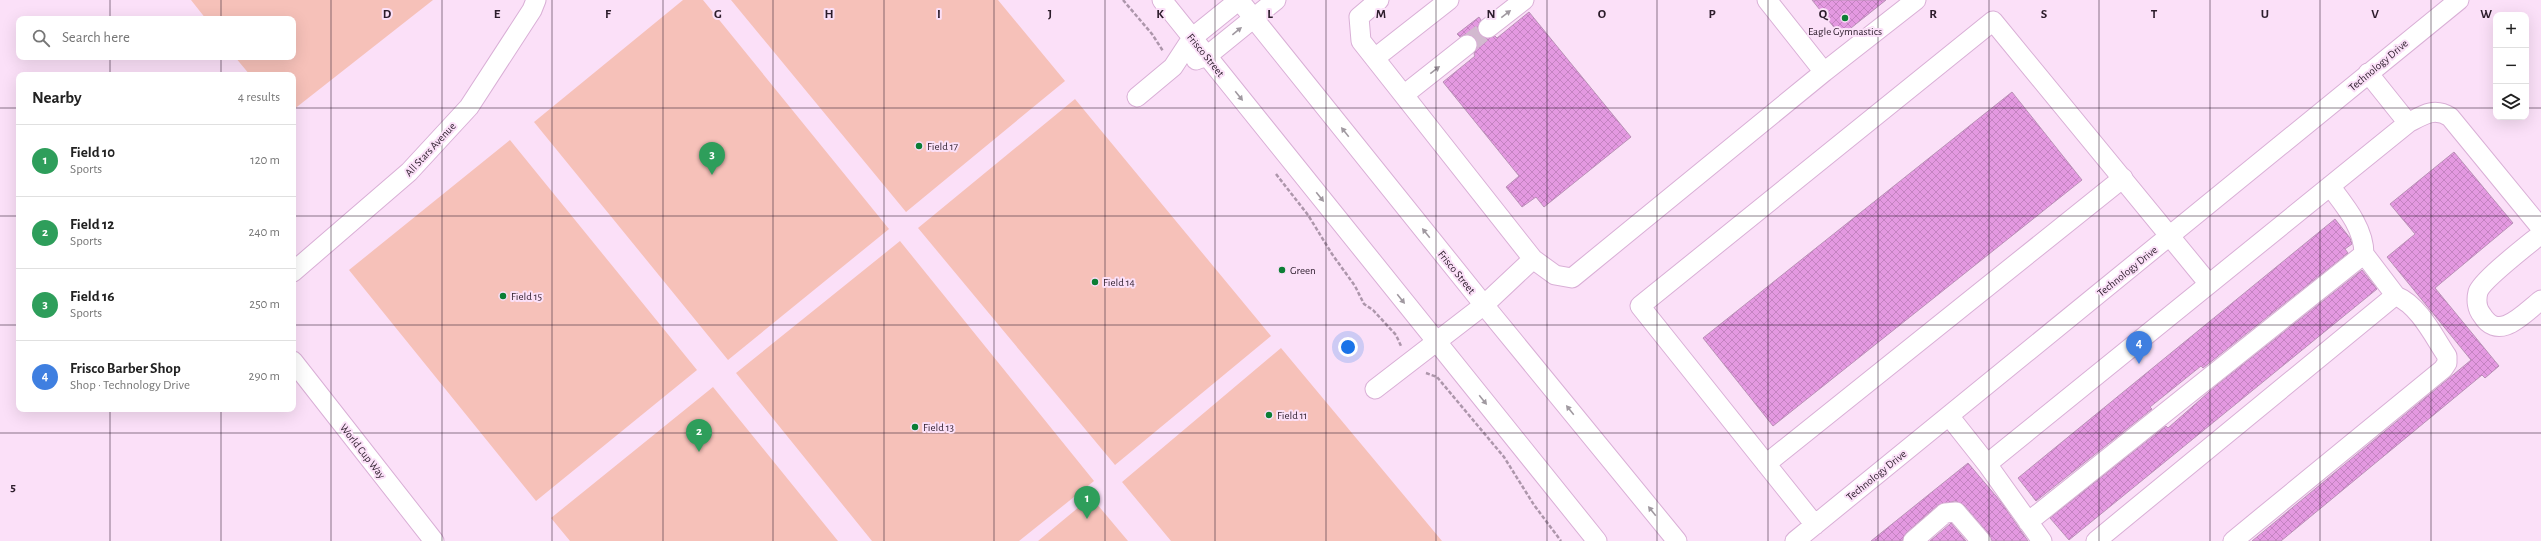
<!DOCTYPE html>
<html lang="en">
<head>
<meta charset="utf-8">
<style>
	:root { --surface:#fff; --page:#f6f6f6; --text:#222; --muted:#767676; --line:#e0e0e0; --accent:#0c7e35 }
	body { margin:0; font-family:"Alegreya Sans",sans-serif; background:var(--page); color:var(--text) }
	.controls { position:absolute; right:12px; top:12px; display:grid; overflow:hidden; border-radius:8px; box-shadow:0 4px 16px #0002 }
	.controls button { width:36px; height:36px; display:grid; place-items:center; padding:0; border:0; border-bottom:1px solid var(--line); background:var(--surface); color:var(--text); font:20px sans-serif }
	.you { position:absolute; left:1348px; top:347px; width:14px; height:14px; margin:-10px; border:3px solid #fff; border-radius:50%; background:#1a73e8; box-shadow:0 0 0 6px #1a73e833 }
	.badge { display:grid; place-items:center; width:26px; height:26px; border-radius:50%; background:var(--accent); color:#fff; font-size:13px; font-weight:700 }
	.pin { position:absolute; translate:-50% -33px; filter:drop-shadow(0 1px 2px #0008) }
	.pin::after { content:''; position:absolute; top:21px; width:14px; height:12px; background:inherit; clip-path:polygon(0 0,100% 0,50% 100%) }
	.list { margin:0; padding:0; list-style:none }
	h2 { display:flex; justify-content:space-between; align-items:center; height:52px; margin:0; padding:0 16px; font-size:17px }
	h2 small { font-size:13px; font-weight:400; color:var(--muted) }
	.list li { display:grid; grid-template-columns:26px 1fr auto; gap:12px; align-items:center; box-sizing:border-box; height:72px; padding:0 16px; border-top:1px solid var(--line) }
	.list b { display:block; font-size:15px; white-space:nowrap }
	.list p { margin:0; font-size:13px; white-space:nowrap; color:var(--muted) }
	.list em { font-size:13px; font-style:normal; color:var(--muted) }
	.icon { flex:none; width:22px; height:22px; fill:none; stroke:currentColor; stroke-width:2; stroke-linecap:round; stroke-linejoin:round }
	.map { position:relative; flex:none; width:2541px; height:541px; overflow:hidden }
	.search { position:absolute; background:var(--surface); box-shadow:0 4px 16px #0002; left:16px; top:16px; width:280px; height:44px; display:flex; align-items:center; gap:10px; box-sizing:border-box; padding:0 14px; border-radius:8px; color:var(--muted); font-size:15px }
	.panel { position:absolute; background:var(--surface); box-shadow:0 4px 16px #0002; left:16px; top:72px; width:280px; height:340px; border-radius:8px }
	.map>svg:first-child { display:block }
</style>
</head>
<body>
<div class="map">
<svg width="2541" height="541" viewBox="0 0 2541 541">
	<defs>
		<pattern id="building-cross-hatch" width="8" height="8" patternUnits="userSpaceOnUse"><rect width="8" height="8" fill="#e499e1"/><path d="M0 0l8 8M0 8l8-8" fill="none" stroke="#c483c1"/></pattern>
	</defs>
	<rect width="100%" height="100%" fill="#fbe0f8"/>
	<path fill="#f6c1b9" d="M191,0H433L293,110V75H250L235,57H293V19H206Z
		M683,0H703L889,229L728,360L534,122Z
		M731,0H998L1065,81L906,212Z
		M1075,99L1271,336L1115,465L918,228Z
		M510,140L697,370L536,501L349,270Z
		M900,241L1094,481L1019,541H872L736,373Z
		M1281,348L1442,541H1171L1122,482Z
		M713,387L838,541H570L551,518Z
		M1091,497L1128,541H1038Z"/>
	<path fill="url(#building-cross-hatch)" stroke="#ba91b7" d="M1812,0H1886L1841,36Z
		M1529,12L1631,137L1544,207L1536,197L1522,207L1506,187L1519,176L1443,82L1475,56L1474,54L1478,44L1475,38L1466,34L1460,37L1457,34L1479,17L1481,20L1477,29L1480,35L1484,38L1495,36L1497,38Z
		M2012,92L2082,180L1773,426L1703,338Z
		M2454,152L2513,223L2435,288L2499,366L2485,378L2482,375L2281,541H2252L2471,360L2387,257L2415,234L2390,204Z
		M2335,219L2350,238L2352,244L2345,249L2348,253L2203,368L2201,366L2150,407L2152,409L2036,501L2018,478Z
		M2362,270L2377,289L2069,540L2050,518L2166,426L2168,428L2217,385Z
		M1968,463L2001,502L2028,541H1992L1989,534L1964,505L1955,501L1938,505L1906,533L1902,541H1871Z
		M1951,523L1966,541H1930L1950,524Z"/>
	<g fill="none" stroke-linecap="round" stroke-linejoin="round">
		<path stroke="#d2b9cf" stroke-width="19" stroke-dasharray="19 10" stroke-linecap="butt" d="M1467,45L1488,28"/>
		<g stroke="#d9afd6" stroke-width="21">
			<path id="minor" d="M1162,0L1597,541
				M1239,0L1484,305L1677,541
				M1379,0L1359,17L1361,41L1533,259
				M1767,0L1824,72L1916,0
				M1488,28L1524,0
				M1375,58L1449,0
				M1196,60L1207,56L1276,0
				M1405,94L1467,45
				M1137,97L1173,67L1192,38L1239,0
				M2408,123C2423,115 2434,107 2450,117L2541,228
				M2541,234C2529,244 2482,280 2478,292C2476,300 2477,309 2482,315C2499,343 2524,313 2541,300
				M2364,254L2396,296
				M293,272L409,172L469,107L532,10L536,0
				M293,361L434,541
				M1375,389L1484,305L1533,259L1555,275L1572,278L1824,72
				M1949,416L1987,464L2408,123L2368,73
				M1766,464L2123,178
				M1987,464L2042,541
				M2028,522L2364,254C2364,228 2345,206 2330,186
				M1815,525L1640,306L1993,21L2209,284
				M1795,541L2459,0
				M1913,541L1945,513L1956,512L1981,541
				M2096,541L2392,298L2396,296C2419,305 2434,337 2447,356V363L2443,369L2233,541"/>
		</g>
		<path stroke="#ad96ab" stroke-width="2.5" stroke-dasharray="4 2" stroke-linecap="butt" d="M1123,0L1152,34L1163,51
			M1276,174L1308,215L1332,254L1355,286L1364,304L1373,310L1396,335L1401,346
			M1426,373L1437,377L1504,457L1534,505L1561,541"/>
		<use href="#minor" stroke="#fff" stroke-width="19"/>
	</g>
	<defs><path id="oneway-solid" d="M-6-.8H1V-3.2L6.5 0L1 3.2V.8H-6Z"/></defs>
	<g fill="#a099a0">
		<use href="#oneway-solid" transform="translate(1506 14) rotate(-38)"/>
		<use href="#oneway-solid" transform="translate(1237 31) rotate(-39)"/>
		<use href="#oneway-solid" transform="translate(1435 70) rotate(-38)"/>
		<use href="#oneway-solid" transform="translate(1239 96) rotate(51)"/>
		<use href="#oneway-solid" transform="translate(1345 132) rotate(-129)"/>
		<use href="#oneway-solid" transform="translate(1320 197) rotate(51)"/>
		<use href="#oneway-solid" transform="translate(1426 233) rotate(-129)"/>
		<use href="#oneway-solid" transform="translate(1401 299) rotate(51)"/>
		<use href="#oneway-solid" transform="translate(1483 400) rotate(51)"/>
		<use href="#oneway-solid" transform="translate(1570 410) rotate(-129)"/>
		<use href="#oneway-solid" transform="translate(1652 511) rotate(-129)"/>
	</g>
	<path fill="none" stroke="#2c1c2b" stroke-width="1" stroke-opacity="0.55" d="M110,0V19M221,0V19M331,0V541M442,0V541M552,0V541M663,0V541M773,0V541M884,0V541M994,0V541M1105,0V541M1215,0V541M1326,0V541M1436,0V541M1547,0V541M1657,0V541M1768,0V541M1878,0V541M1989,0V541M2099,0V541M2210,0V541M2320,0V541M2431,0V541M110,57V75M221,57V75M0,108H19M293,108H2496M2526,108H2541M0,216H19M293,216H2541M0,325H19M293,325H2541M110,409V541M221,409V541M0,433H2541"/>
	<g fill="#0c7e35" stroke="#fbe0f8" stroke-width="1.5">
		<circle cx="1845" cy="18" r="4"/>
		<circle cx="919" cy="146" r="4"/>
		<circle cx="1282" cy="270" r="4"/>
		<circle cx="1095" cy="282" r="4"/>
		<circle cx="503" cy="296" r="4"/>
		<circle cx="1269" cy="415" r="4"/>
		<circle cx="915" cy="427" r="4"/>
	</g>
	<g text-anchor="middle" stroke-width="4" stroke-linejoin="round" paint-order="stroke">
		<g font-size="11" fill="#2c1c2b" stroke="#fbe0f8" text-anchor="start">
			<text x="1845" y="35" text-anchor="middle">Eagle Gymnastics</text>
			<text x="927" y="150">Field 17</text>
			<text x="1290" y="274">Green</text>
			<text x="1103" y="286">Field 14</text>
			<text x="511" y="300">Field 15</text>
			<text x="1277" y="419">Field 11</text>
			<text x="923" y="431">Field 13</text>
		</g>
		<g font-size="11" fill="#2c1c2b" stroke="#fbe0f8">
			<text transform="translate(1206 55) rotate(51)" y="4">Frisco Street</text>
			<text transform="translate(2378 65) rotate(-40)" y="4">Technology Drive</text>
			<text transform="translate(430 149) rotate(-47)" y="4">All Stars Avenue</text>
			<text transform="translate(2127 271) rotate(-39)" y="4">Technology Drive</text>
			<text transform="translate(1457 272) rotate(51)" y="4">Frisco Street</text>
			<text transform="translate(363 451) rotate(52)" y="4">World Cup Way</text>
			<text transform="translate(1876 475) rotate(-39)" y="4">Technology Drive</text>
		</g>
	</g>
	<g font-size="13" text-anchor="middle" font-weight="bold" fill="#2c1c2b" stroke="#fbe0f8" stroke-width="4" stroke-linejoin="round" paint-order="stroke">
		<text x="387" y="18">D</text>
		<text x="497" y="18">E</text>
		<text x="608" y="18">F</text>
		<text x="718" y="18">G</text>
		<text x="829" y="18">H</text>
		<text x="939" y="18">I</text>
		<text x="1050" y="18">J</text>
		<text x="1160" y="18">K</text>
		<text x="1270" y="18">L</text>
		<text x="1381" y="18">M</text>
		<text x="1491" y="18">N</text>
		<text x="1602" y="18">O</text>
		<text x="1712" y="18">P</text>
		<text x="1823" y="18">Q</text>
		<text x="1933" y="18">R</text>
		<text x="2044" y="18">S</text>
		<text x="2154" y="18">T</text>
		<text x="2265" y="18">U</text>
		<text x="2375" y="18">V</text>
		<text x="2486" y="18">W</text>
		<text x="13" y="491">5</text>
	</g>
</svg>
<div class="controls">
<button>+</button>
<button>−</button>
<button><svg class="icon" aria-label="layers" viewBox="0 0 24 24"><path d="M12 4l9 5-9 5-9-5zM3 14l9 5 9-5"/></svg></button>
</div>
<div class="you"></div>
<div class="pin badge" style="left:1087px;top:519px;background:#2e9e5b">1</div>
<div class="pin badge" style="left:699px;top:452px;background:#2e9e5b">2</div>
<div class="pin badge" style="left:712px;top:175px;background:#2e9e5b">3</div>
<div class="pin badge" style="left:2139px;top:364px;background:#3f7fe0">4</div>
<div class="search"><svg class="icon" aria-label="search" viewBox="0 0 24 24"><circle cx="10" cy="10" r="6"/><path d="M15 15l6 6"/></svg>Search here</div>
<section class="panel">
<h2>Nearby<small>4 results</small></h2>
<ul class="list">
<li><span class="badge" style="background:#2e9e5b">1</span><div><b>Field 10</b><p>Sports</p></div><em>120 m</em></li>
<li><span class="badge" style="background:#2e9e5b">2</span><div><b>Field 12</b><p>Sports</p></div><em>240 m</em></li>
<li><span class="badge" style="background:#2e9e5b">3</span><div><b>Field 16</b><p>Sports</p></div><em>250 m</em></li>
<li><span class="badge" style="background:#3f7fe0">4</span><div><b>Frisco Barber Shop</b><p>Shop · Technology Drive</p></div><em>290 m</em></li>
</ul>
</section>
</div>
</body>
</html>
